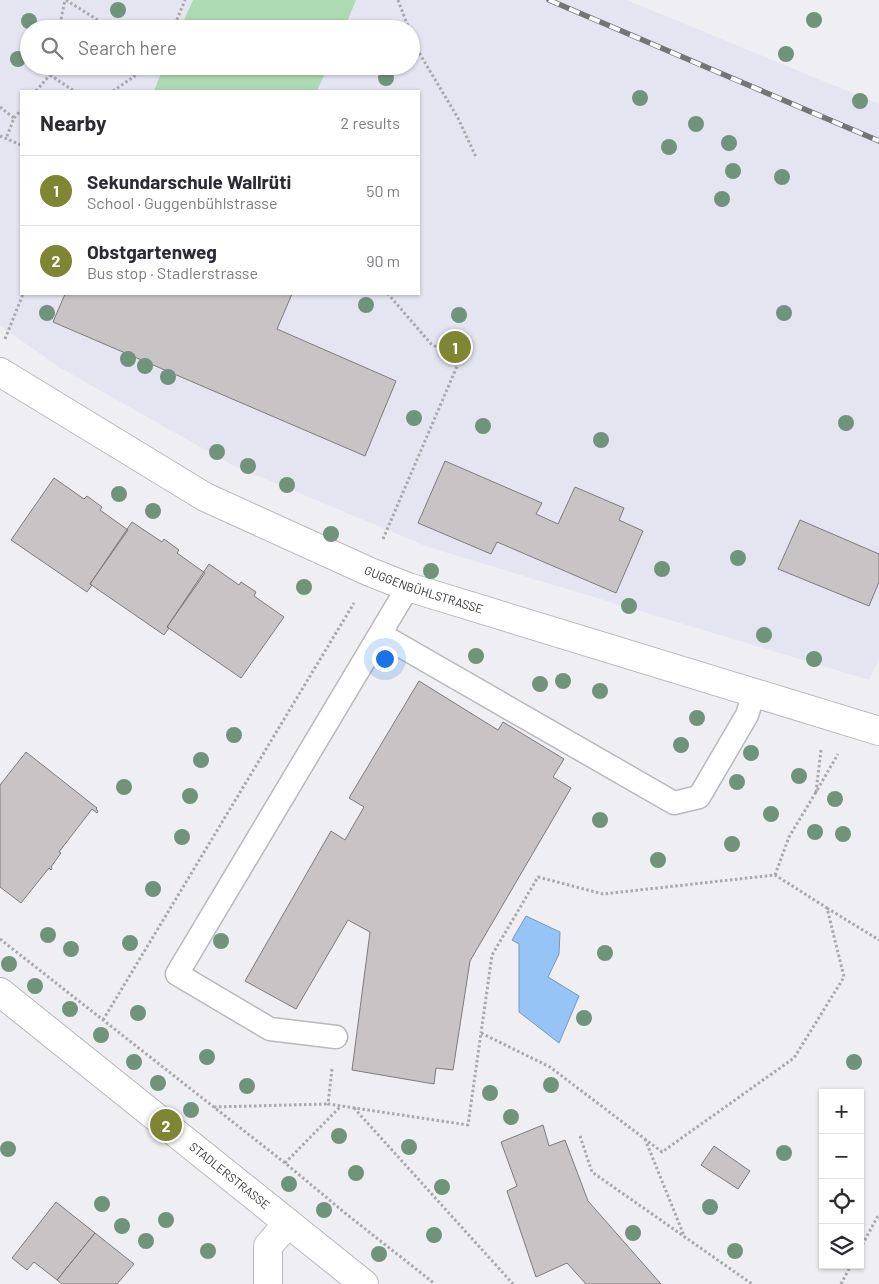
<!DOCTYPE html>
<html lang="en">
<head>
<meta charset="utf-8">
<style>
	:root { --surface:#fff; --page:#f7f7f7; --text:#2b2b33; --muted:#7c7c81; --line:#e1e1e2; --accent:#7e8633 }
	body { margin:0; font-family:Barlow,sans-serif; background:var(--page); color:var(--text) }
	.controls { position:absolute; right:15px; bottom:15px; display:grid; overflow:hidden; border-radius:0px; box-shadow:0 1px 4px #0004 }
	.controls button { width:45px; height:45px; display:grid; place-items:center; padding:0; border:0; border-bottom:1px solid var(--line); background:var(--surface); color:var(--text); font:25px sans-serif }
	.you { position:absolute; left:384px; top:658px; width:18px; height:18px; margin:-12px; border:4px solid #fff; border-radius:50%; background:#1a73e8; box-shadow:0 0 0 8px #1a73e833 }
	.badge { display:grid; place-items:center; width:32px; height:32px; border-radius:50%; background:var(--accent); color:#fff; font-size:16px; font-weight:700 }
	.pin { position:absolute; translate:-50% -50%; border:2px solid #fff; box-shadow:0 1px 5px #0006 }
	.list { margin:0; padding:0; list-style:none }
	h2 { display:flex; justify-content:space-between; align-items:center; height:65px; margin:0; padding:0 20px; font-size:21px }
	h2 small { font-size:16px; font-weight:400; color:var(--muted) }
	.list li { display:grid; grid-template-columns:32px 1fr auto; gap:15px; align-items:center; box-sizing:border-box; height:70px; padding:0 20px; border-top:1px solid var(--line) }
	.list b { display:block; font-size:19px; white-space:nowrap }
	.list p { margin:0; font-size:16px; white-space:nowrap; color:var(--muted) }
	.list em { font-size:16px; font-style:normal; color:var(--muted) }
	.icon { flex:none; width:28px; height:28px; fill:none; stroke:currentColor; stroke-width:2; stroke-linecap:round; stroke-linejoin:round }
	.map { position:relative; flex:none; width:879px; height:1284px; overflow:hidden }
	.search { position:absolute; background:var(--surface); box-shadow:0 1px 4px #0004; left:20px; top:20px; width:400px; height:55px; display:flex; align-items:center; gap:12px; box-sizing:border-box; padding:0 18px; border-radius:28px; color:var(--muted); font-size:19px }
	.panel { position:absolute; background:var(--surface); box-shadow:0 1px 4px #0004; left:20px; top:90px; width:400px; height:205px; border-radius:0px }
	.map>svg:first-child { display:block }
</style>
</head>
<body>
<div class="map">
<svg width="879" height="1284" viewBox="0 0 879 1284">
	<rect width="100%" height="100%" fill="#efeff3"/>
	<path fill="#e5e5f1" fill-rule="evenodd" d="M0,0H627L879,104V659L869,680L428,547L234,466L62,369L0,326ZM29,29H411V66H29ZM21,91H419V294H21Z"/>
	<path fill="#add9b3" d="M193,0H356L344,29H180Z
		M164,66H328L317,91H154Z"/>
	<path fill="#96c4f7" stroke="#7898bc" d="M526,916L560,932L559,954L548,977L579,996L559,1043L519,1012V944L512,940Z"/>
	<path fill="#c8c4c6" stroke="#7e7b7c" d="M65,294H292L277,329L396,381L365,456L53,322Z
		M445,461L542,503L536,514L558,524L575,487L624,508L619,520L643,531L616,593L497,542L491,554L418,523Z
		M54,478L84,499L87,496L102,507L100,510L128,530L90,584L92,585L87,592L11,540Z
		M800,520L879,554V582L869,606L778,569Z
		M132,522L162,542L164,539L179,550L177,553L205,573L167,627L169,628L164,635L90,584Z
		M209,564L239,585L241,582L256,592L254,596L284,617L241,678L167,627Z
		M419,681L498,730L503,722L564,759L553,777L571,788L470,961L453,1070L436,1068L434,1084L352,1070L370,932L348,920L296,1009L245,981L331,831L345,840L364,807L349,798Z
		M26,752L97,808L96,809L98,811L97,813L92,809L59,852L61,853L51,867L52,868L51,870L49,868L21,903L0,887V785Z
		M543,1125L549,1146L565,1140L588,1201L661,1284H586L567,1263L536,1277L507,1191L517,1186L501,1142Z
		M714,1146L750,1171L738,1189L701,1165Z
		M56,1202L95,1233L57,1280L34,1262L27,1270L12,1258Z
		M95,1233L134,1264L117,1284H62L57,1280Z"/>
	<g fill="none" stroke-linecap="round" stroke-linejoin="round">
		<g stroke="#b9b9bd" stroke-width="25">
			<path id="lane" d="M380,634L674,803L699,797L747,715L754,693
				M336,1037L270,1029L177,974L408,587"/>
		</g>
		<g stroke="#b9b9bd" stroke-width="30">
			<g id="street">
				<path id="s1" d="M0,372L205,497L370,572L408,587L879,731"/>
				<path d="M268,1284V1246L288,1223"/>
			</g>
		</g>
		<g stroke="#b9b9bd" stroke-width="30">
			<g id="secondary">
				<path id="s2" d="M0,992L364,1284"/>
			</g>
		</g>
		<path stroke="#a9a9ac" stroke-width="3" stroke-dasharray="2.5 2.5" stroke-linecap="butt" d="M66,0L112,29
			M398,0L409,29
			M59,29L65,0
			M173,29L185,0
			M411,35L415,46L458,118L476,157
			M50,75L74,91
			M36,91L50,75L51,66
			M113,91L149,66
			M0,107L14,118L6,139
			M14,118L21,110
			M0,136L21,145
			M5,339L23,294
			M383,539L461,357L432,345L388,294
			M821,750L816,792L838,754
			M775,875L789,837L816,792
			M827,908L879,940
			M0,939L285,1163L345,1213L435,1284
			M103,1020L354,603
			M332,1069L328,1104L468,1125L481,1033L550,1067L662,1152L794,1058L844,977L827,908L775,875L603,894L538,877L492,955L481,1033
			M214,1107L328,1104
			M354,1108L513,1284
			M580,1136L592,1172L752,1284
			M645,1139L685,1238
			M285,1163L341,1106
			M860,1249L879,1214
			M841,1284L851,1265"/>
		<use href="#lane" stroke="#fff" stroke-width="22"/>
		<use href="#street" stroke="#fff" stroke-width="28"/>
		<use href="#secondary" stroke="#fff" stroke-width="28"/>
		<g stroke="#757577" stroke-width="5.5">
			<path id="rail" d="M549,0L879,141"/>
		</g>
		<use href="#rail" stroke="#fdfdff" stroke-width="4" stroke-dasharray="11" stroke-linecap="butt"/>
	</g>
	<g fill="#70937c">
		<circle cx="118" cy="10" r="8"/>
		<circle cx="814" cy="20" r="8"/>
		<circle cx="29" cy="21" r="8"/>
		<circle cx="786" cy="54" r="8"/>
		<circle cx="18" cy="59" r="8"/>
		<circle cx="386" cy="78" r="8"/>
		<circle cx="640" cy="98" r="8"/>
		<circle cx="860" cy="101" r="8"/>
		<circle cx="696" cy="124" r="8"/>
		<circle cx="729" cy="143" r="8"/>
		<circle cx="669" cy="147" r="8"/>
		<circle cx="733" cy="171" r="8"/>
		<circle cx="782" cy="177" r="8"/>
		<circle cx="722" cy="199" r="8"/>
		<circle cx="366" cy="305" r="8"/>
		<circle cx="47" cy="313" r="8"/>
		<circle cx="784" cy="313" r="8"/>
		<circle cx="459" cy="315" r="8"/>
		<circle cx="128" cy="359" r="8"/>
		<circle cx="145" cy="366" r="8"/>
		<circle cx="168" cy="377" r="8"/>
		<circle cx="414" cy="418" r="8"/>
		<circle cx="846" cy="423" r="8"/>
		<circle cx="483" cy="426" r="8"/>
		<circle cx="601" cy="440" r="8"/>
		<circle cx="217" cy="452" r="8"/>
		<circle cx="248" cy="466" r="8"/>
		<circle cx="287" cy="485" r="8"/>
		<circle cx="119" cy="494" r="8"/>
		<circle cx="153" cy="511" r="8"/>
		<circle cx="331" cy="534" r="8"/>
		<circle cx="738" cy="558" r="8"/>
		<circle cx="662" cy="569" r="8"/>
		<circle cx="431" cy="571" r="8"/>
		<circle cx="304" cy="587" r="8"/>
		<circle cx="629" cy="606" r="8"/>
		<circle cx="764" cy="635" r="8"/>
		<circle cx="476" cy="656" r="8"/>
		<circle cx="814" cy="659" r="8"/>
		<circle cx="563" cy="681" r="8"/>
		<circle cx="540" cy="684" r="8"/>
		<circle cx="600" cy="691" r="8"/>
		<circle cx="697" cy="718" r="8"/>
		<circle cx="234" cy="735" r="8"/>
		<circle cx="681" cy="745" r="8"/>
		<circle cx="751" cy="753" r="8"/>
		<circle cx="201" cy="760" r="8"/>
		<circle cx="799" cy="776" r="8"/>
		<circle cx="737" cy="782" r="8"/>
		<circle cx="124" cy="787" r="8"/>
		<circle cx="190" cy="796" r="8"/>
		<circle cx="835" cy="799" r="8"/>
		<circle cx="771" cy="814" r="8"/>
		<circle cx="600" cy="820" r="8"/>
		<circle cx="815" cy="832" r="8"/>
		<circle cx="843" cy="834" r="8"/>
		<circle cx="182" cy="837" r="8"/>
		<circle cx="732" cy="844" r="8"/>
		<circle cx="658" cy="860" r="8"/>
		<circle cx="153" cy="889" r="8"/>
		<circle cx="48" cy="935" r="8"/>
		<circle cx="221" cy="941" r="8"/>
		<circle cx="130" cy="943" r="8"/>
		<circle cx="71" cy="949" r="8"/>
		<circle cx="605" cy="953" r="8"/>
		<circle cx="9" cy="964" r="8"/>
		<circle cx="35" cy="986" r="8"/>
		<circle cx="70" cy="1009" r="8"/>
		<circle cx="138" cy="1013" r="8"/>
		<circle cx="584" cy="1018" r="8"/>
		<circle cx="101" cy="1035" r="8"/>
		<circle cx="207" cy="1057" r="8"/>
		<circle cx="134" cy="1062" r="8"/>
		<circle cx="854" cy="1062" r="8"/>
		<circle cx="158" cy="1083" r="8"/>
		<circle cx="551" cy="1085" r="8"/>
		<circle cx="247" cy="1086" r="8"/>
		<circle cx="490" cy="1093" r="8"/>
		<circle cx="191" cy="1110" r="8"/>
		<circle cx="511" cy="1117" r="8"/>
		<circle cx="339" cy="1136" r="8"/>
		<circle cx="409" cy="1147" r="8"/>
		<circle cx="8" cy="1149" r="8"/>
		<circle cx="784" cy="1153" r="8"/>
		<circle cx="356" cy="1173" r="8"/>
		<circle cx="289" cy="1184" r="8"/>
		<circle cx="442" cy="1187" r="8"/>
		<circle cx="102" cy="1204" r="8"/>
		<circle cx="710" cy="1207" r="8"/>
		<circle cx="324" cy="1210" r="8"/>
		<circle cx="166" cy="1220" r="8"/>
		<circle cx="122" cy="1226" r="8"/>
		<circle cx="633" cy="1233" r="8"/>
		<circle cx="434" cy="1235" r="8"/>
		<circle cx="146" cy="1241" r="8"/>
		<circle cx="208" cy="1251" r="8"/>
		<circle cx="735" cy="1251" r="8"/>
		<circle cx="379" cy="1254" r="8"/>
	</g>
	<g text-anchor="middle" stroke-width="5" stroke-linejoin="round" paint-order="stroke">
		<g font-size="12" fill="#313132" stroke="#fdfdff">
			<text dy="4" stroke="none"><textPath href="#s1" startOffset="478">GUGGENBÜHLSTRASSE</textPath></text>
			<text dy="4" stroke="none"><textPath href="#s2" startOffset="294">STADLERSTRASSE</textPath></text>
		</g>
	</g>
</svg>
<div class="controls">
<button>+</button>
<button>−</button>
<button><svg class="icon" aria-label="locate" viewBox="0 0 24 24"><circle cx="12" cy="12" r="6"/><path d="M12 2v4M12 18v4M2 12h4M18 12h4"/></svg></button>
<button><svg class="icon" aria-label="layers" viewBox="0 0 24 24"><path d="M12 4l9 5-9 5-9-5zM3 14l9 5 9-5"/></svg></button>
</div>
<div class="you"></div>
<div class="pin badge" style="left:455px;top:347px">1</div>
<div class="pin badge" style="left:166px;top:1125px">2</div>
<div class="search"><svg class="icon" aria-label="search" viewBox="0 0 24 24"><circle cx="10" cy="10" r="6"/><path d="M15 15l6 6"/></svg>Search here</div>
<section class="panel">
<h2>Nearby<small>2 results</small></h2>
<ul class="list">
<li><span class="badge">1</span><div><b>Sekundarschule Wallrüti</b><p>School · Guggenbühlstrasse</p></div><em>50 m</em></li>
<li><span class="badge">2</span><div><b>Obstgartenweg</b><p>Bus stop · Stadlerstrasse</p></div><em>90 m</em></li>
</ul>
</section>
</div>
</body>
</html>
